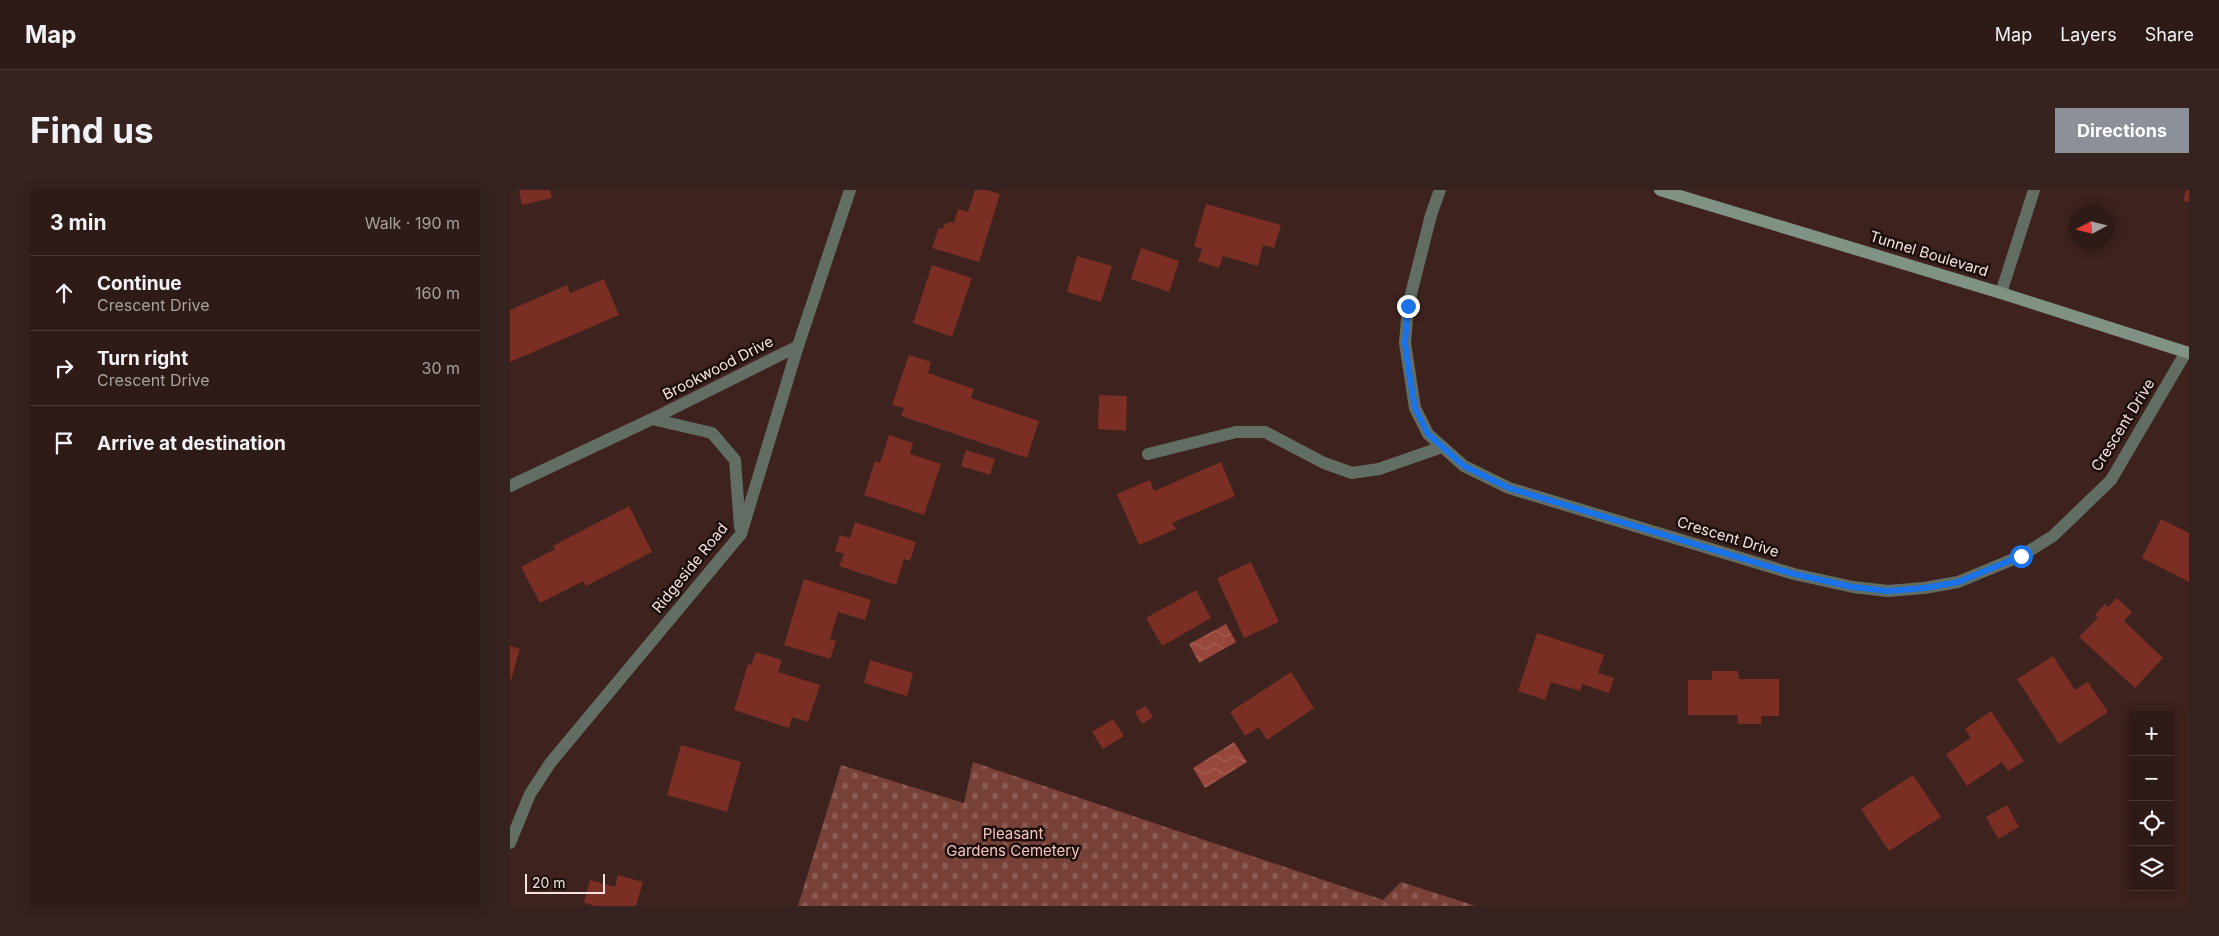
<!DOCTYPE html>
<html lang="en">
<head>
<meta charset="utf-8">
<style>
	:root { --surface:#2e1a16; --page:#36231f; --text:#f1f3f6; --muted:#a7a1a1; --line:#493835; --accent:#8c9099 }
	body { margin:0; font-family:Inter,sans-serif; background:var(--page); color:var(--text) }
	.controls { position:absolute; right:15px; bottom:15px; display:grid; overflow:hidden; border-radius:0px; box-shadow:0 2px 12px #0003 }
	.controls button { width:45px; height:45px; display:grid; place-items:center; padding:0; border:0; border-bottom:1px solid var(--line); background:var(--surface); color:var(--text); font:25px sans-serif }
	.compass { position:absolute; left:1559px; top:15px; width:45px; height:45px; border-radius:50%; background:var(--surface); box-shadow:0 2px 12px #0003; rotate:263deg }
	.scale { position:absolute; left:15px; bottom:12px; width:80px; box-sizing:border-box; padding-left:5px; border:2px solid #f6e3e0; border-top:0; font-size:14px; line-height:18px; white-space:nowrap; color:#f6e3e0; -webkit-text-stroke:4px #1c0f0d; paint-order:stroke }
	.stop { position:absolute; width:15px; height:15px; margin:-11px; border:4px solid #1a73e8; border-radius:50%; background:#fff }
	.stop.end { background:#1a73e8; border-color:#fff; box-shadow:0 1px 5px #0008 }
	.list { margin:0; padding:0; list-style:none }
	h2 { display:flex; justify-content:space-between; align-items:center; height:65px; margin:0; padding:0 20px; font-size:21px }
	h2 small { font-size:16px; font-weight:400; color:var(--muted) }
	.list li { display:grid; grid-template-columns:32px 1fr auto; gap:15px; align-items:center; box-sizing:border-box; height:75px; padding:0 20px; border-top:1px solid var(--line) }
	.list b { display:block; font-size:19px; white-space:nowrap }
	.list p { margin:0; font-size:16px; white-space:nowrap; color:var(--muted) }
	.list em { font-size:16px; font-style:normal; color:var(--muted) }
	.icon { flex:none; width:28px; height:28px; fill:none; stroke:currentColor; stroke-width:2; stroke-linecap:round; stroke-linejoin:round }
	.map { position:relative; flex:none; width:1679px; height:716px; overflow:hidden; border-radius:0px }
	header { display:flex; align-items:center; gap:30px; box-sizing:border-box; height:70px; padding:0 25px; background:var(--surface); border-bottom:1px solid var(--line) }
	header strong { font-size:24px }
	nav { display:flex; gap:28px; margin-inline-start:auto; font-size:18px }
	.intro { display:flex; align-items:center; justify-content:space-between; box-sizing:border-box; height:120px; padding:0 30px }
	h1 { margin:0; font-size:35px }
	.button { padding:12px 22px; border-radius:0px; background:var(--accent); color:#fff; font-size:18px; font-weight:700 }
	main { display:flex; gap:30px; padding:0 30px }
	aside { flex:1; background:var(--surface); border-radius:0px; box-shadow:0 2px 12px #0003 }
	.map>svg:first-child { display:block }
</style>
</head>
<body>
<header>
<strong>Map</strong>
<nav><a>Map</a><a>Layers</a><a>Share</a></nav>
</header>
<div class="intro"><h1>Find us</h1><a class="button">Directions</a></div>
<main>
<aside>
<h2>3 min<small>Walk · 190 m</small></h2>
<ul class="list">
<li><svg class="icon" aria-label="ahead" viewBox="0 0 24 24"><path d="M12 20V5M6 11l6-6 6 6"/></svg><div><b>Continue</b><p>Crescent Drive</p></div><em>160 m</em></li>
<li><svg class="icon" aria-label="right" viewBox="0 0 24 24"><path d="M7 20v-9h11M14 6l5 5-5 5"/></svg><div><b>Turn right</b><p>Crescent Drive</p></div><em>30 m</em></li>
<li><svg class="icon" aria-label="arrive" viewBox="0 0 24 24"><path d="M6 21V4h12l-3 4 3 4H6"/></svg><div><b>Arrive at destination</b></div></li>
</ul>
</aside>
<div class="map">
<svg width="1679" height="716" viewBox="0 0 1679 716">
	<defs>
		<pattern id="cemetery-stones" width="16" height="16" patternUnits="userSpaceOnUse" patternTransform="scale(1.25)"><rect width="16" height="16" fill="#784138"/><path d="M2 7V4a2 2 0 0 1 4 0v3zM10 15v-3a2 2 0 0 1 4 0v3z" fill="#8c5c54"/></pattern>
		<pattern id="water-waves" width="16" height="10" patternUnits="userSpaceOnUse" patternTransform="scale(1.25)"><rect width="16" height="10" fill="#97473c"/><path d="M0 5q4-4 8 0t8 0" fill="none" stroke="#a66158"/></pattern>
	</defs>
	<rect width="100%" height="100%" fill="#3d221e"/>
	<path fill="url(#cemetery-stones)" d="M463,572L873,710L891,692L966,716H288L331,575L454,613Z"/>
	<path fill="url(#water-waves)" d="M716,434L726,452L689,473L679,454Z
		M724,552L737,572L695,598L683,578Z"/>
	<path fill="#7b2e24" d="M9,0H40L42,8L12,15Z
		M465,0H477L490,4L469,72L422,58L429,38L433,39L434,35L439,32L444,33L448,19L458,22Z
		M1676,0H1679V12L1673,11Z
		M696,14L771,35L764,58L753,55L748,76L713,66L709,78L688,71L692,59L684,56Z
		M631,58L669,71L659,102L621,89Z
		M567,66L602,76L591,112L557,102Z
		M422,75L462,88L442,147L403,133Z
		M94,89L109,125L0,172V120L57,95L60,103Z
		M399,165L421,172L418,183L464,199L461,208L529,231L517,268L391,226L394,218L382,215Z
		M589,205L617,206L616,241L588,239Z
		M379,245L403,253L400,264L431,274L414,325L354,305L365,271L370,273Z
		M456,260L485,269L480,285L451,276Z
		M711,272L725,306L662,333L666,339L629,355L607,304L640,290L644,301Z
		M119,316L142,362L76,396L73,391L30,413L11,377L45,359L43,356Z
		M1651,329L1679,343V392L1632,368Z
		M345,332L406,352L400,371L394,369L386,395L329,376L334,364L325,361L330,345L340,348Z
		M741,372L769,432L734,448L707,388Z
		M294,389L361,410L355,430L328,422L320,449L326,451L320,469L274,455Z
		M686,400L701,428L652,456L636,428Z
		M1607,408L1622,422L1614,431L1653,468L1625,498L1569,447L1588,428L1585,425L1595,414L1598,417Z
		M1027,443L1094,465L1088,483L1104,488L1099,503L1072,494L1070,501L1041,492L1035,510L1008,501Z
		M0,456L10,459L1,490H0Z
		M246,462L272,470L268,482L310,495L298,532L282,527L279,538L224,520L238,474L241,475Z
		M1543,466L1565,500L1578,492L1598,522L1549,554L1507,489Z
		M360,470L403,483L397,506L354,493Z
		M1202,481H1228L1229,489H1269V526H1251V534H1228V525H1178V490H1202Z
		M781,482L804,518L757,550L749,537L735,546L720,522Z
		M636,516L643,527L632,534L625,522Z
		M1481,521L1514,571L1498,581L1492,572L1457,596L1436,564L1461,548L1455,539Z
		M603,529L614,546L593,559L582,542Z
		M171,555L231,572L217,622L157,605Z
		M1403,585L1431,627L1379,661L1351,619Z
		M1497,615L1509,637L1488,649L1476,627Z
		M108,685L133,692L126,716H84L74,712L80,690L105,697Z"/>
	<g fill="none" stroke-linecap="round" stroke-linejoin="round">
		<path stroke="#626d64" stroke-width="12" d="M638,264L726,242H755L814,273L842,283L869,279L932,257"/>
		<path stroke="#626d64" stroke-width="12" d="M930,0L921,25L898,116L895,153L905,218L918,244L954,276L999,298L1284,384L1343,397L1378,401L1414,398L1448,392L1511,366L1543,346L1601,290L1676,162
			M1491,103L1524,0
			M142,229L202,243L225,270L230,337
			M0,296L142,229L288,156
			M0,653L20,604L41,572L231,344L288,156L340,0"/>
		<path stroke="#809284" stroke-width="12" d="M1150,0L1491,103L1679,163"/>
	</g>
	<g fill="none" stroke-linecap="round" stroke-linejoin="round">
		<path stroke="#1a73e8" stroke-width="6" d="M898,116L895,153L900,189L905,218L918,244L954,276L999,298L1284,384L1343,397L1378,401L1414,398L1448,392L1511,366"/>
	</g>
	<g text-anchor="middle" stroke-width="5" stroke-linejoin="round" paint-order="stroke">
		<g font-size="15" fill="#f6e3e0" stroke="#1c0f0d">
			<text transform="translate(1419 64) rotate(17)" y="5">Tunnel Boulevard</text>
			<text transform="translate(208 178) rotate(-27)" y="5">Brookwood Drive</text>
			<text transform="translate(1613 235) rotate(-58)" y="5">Crescent Drive</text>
			<text transform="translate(1218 347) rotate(17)" y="5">Crescent Drive</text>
			<text transform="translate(180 378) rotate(-51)" y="5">Ridgeside Road</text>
		</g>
		<g font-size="15" fill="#f7c7bf" stroke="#1c0f0d">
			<text x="503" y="649">Pleasant<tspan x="503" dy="17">Gardens Cemetery</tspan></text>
		</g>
	</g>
</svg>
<div class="controls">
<button>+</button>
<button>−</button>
<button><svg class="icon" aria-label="locate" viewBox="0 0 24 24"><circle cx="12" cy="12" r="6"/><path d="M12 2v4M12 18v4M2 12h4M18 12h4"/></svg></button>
<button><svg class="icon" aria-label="layers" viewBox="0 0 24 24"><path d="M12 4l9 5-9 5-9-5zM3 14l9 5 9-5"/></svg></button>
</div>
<svg class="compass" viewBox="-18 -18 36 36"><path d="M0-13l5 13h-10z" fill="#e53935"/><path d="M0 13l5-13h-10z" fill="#a7a1a1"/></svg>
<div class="scale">20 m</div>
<div class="stop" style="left:1511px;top:366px"></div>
<div class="stop end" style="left:898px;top:116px"></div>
</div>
</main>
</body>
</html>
